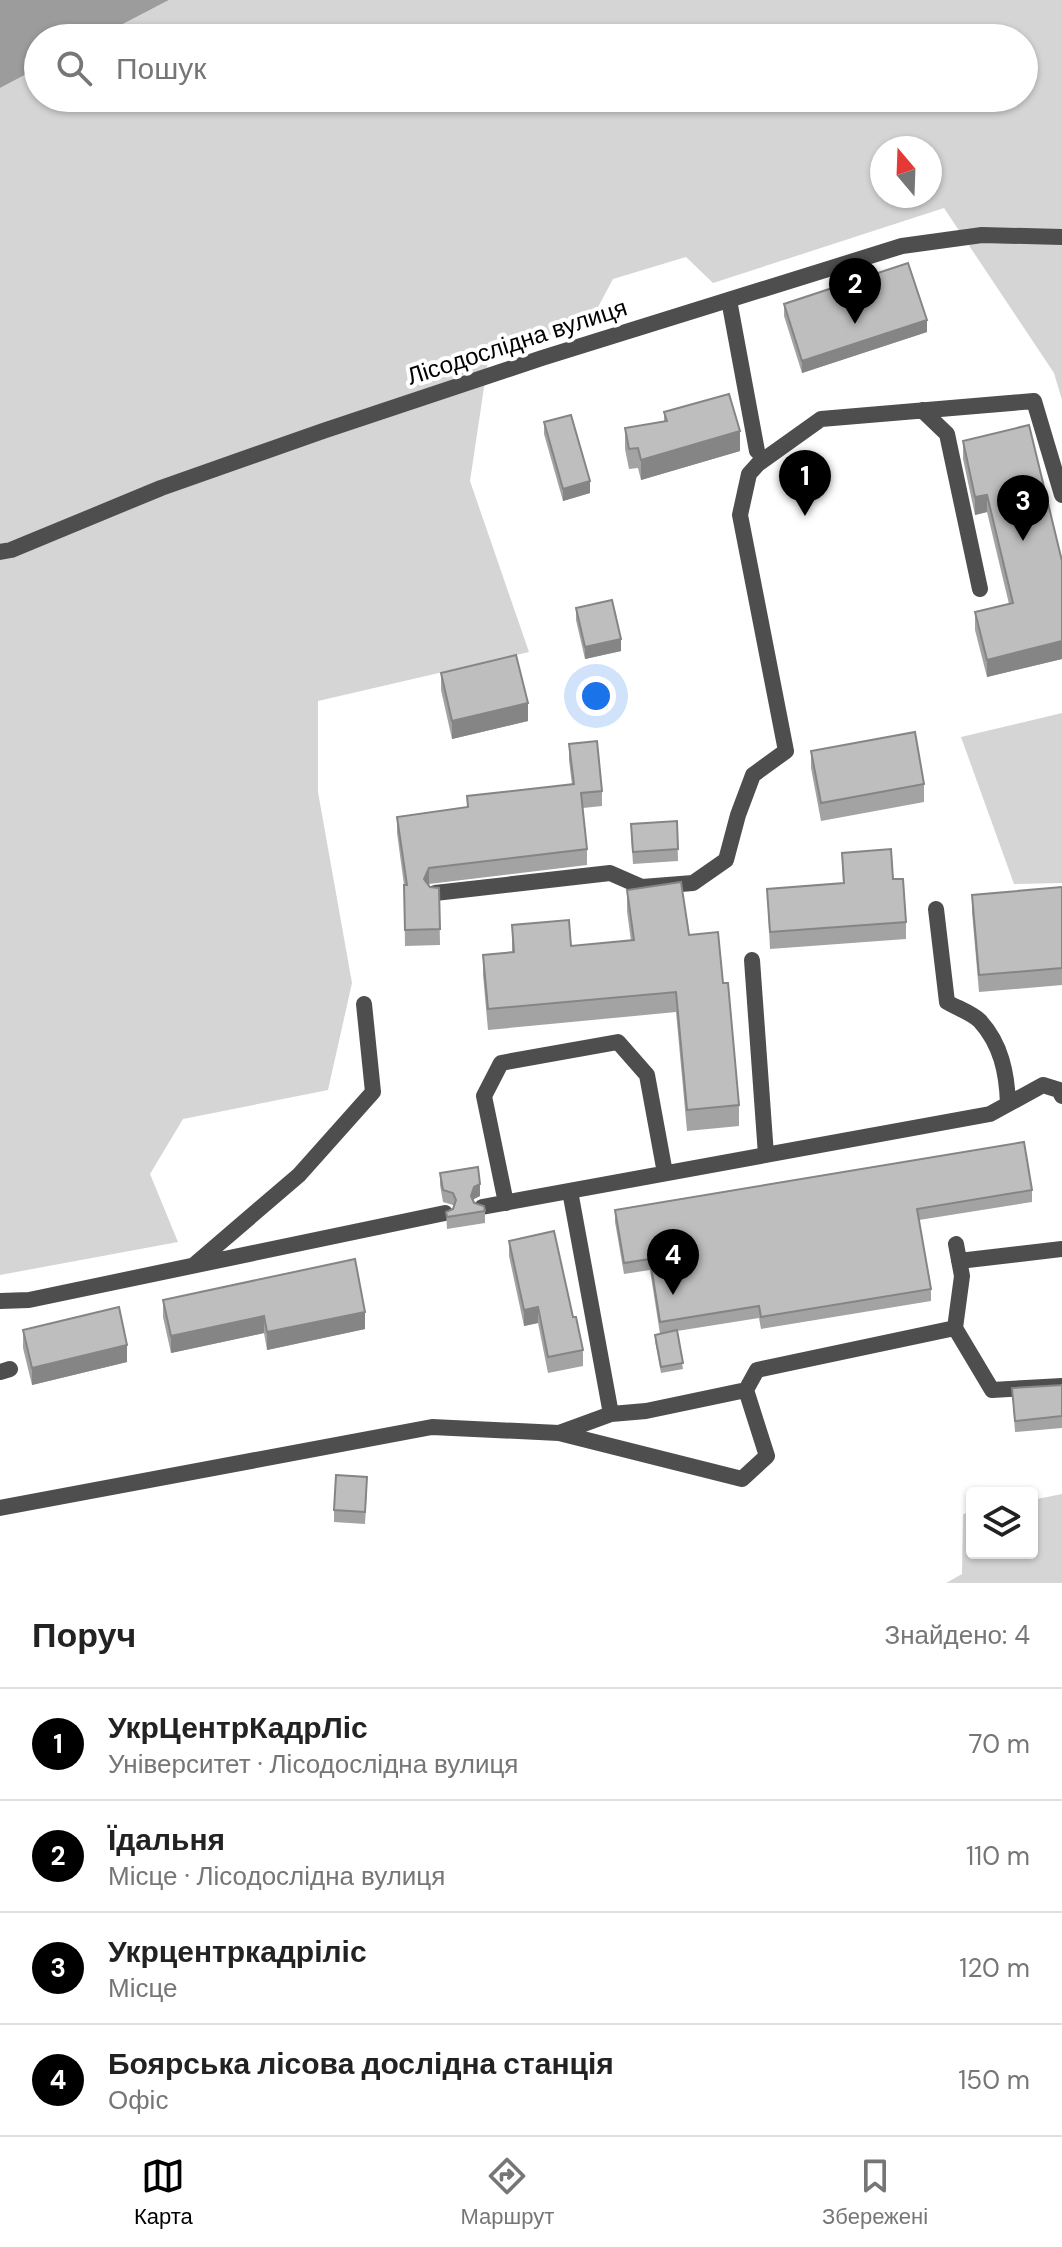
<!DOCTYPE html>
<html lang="uk">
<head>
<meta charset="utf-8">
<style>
	:root { --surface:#fff; --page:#f2f2f2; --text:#222; --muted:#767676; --line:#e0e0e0; --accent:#000 }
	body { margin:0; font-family:"DM Sans",sans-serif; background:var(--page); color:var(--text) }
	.controls { position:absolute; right:24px; bottom:24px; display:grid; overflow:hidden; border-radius:8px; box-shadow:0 2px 6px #0004 }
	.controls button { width:72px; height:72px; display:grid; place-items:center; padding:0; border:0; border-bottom:2px solid var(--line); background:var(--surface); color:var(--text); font:40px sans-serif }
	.compass { position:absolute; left:870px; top:136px; width:72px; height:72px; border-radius:50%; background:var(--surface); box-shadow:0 2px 6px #0004; rotate:341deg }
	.you { position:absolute; left:596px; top:696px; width:28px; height:28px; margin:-20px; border:6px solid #fff; border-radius:50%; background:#1a73e8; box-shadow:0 0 0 12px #1a73e833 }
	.badge { display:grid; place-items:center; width:52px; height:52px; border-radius:50%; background:var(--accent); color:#fff; font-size:26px; font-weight:700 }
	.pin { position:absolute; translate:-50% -66px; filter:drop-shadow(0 2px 4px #0008) }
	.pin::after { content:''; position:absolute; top:42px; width:28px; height:24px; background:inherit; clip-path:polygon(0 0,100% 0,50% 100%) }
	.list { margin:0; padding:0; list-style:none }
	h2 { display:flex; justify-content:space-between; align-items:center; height:104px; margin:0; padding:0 32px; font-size:34px }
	h2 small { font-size:26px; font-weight:400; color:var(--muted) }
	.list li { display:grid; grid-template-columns:52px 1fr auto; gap:24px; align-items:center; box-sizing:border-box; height:112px; padding:0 32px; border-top:2px solid var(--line) }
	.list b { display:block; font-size:30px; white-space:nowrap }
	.list p { margin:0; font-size:26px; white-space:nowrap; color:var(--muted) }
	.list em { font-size:26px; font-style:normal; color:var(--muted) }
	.icon { flex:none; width:44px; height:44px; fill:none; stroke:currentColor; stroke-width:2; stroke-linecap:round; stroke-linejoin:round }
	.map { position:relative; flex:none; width:1062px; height:1583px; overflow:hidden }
	.search { position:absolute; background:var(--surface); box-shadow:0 2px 6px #0004; left:24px; right:24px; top:24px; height:88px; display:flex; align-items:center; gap:20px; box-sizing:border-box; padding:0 28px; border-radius:44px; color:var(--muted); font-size:30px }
	.sheet { height:552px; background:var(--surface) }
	nav { display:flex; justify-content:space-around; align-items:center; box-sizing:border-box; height:112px; border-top:2px solid var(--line); background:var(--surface); font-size:22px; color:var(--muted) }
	nav a { display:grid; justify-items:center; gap:4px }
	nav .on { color:var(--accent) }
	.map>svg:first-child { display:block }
</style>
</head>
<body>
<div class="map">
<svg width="1062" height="1583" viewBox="0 0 1062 1583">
	<rect width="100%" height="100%" fill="#fff"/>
	<path fill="#d5d5d5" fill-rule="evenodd" d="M169,0H1062V400L1054,373L944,208L713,283L686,257L613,279L589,324L489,354L470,481L529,652L318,701V792L352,983L328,1090L183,1119L150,1174L178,1242L0,1275V88L38,68V98H1024V38H96ZM882,148H930V196H882Z
		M1062,713V883L1014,884L961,737Z
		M1062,1494V1583H946L962,1574L963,1514L972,1512V1553H1032V1500Z"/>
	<path fill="#9c9c9c" d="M0,0H169L96,38H38V68L0,88Z"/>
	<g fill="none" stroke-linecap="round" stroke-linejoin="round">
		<path stroke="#4e4e4e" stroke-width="16" d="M729,300L757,451
			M922,410L947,434L980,589
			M435,893L610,873L642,887L693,883L726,860L738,815L753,775L786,751L740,515L749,474L758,464L821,419L1034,401L1062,495
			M936,909L947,1002C957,1008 972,1013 980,1021C1001,1044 1007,1073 1008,1104
			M752,960L766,1155
			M506,1203L484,1096L501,1063L618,1042L647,1075L665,1173
			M482,1207L990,1114L1043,1085L1059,1090L1062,1096
			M959,1261L1062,1249
			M194,1265L299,1175L373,1092L364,1004
			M0,1301L29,1300L445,1213
			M955,1328L962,1276L956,1244
			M0,1372L10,1369
			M611,1414L646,1411L746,1390L757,1370L955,1328L992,1390L1062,1386
			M559,1433L742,1479L767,1456L746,1390
			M0,1508L432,1427L559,1433L611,1414L570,1191"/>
		<path stroke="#4e4e4e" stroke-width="16" d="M0,552L11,550L161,488L323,431L542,358L902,246L982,235L1062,237"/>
	</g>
	<path fill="#a3a3a3" d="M784,304L927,332L802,373L784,316Z
		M664,412L740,451L641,480L638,468L629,469L625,449V428L664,421Z
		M544,422L590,493L563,501L544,434Z
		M963,441L1062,561V659L987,677L975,630V612L1009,604L987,512L975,515L963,459Z
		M576,608L621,651L585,659L576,620Z
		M441,673L528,721L452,739L441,690Z
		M569,744L602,791V806L583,808L587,849V865L429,884L430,887L439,888L440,945L405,946L404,885L397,833V817L467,807V796L572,785L569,760Z
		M811,751L924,784V802L821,821L811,768Z
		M677,821L678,861L633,864L631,835Z
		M842,853L893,879L906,922V939L770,949L767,889L843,883Z
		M1062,887V985L979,992L972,912V895Z
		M627,890L689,935L723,983L739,1105V1126L687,1131L676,1012L488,1030L483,975V955L512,952V925L571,946L631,941L627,911Z
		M440,1173L480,1196L474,1199V1201L485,1211V1223L447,1229L446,1212L453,1209V1205L443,1202L440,1185Z
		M1032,1190V1202L919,1220L931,1289V1301L761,1329L759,1318L677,1331L683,1369L661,1373L655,1341V1335L660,1334L650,1270L624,1274L615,1222V1210Z
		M509,1241L573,1317L583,1350V1366L548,1373L538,1323L524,1326L509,1256Z
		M163,1300L365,1329L267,1350L264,1333L171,1353L163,1317Z
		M23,1330L127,1362L32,1385L23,1348Z
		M1062,1385V1428L1015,1432L1012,1388Z
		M367,1489L365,1524L334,1522V1510Z"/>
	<path fill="#858585" d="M927,320V332L802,373V361Z
		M740,431V451L641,480V460Z
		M590,481V493L563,501V489Z
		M987,495V512L975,515V497Z
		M621,639V651L585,659V647Z
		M1062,641V659L987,677V660Z
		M528,703V721L452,739V721Z
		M429,868V884L424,895V879Z
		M480,1184V1196L474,1199L471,1208V1196L474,1187Z
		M538,1307V1323L524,1326V1310Z
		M365,1312V1329L267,1350V1332Z
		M264,1316V1333L171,1353V1336Z
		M127,1345V1362L32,1385V1368Z"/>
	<path fill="#bebebe" stroke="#858585" stroke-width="2" d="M908,263L927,320L802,361L784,304Z
		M729,394L740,431L641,460L638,448L629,449L625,428L667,421L664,412Z
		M571,415L590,481L563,489L544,422Z
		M1029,425L1062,561V641L987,660L975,612L1013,603L987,495L975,497L963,441Z
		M612,600L621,639L585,647L576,608Z
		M516,655L528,703L452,721L441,673Z
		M915,732L924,784L821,803L811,751Z
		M597,741L602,791L581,793L587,849L429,868L424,879L430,887L439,888L440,929L405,930L404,885H407L397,817L468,807L467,796L574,784L569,744Z
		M677,821L678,849L633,852L631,824Z
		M891,849L893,879H903L906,922L770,932L767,889L844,883L842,853Z
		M681,882L689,935L718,932L723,983H728L739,1105L687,1110L676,992L488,1009L483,955L514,952L512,925L569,920L571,946L634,940L627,890Z
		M1062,887V968L979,975L972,895Z
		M1024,1142L1032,1190L917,1209L931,1289L761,1317L759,1306L660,1322L650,1259L624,1263L615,1210Z
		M478,1167L480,1184L474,1187L471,1196L474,1203L484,1206L485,1211L447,1217L446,1212L453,1209L456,1200L453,1193L443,1190L440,1173Z
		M554,1231L573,1317H576L583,1350L548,1357L538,1307L524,1310L509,1241Z
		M355,1259L365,1312L267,1332L264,1316L171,1336L163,1300Z
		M119,1307L127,1345L32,1368L23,1330Z
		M677,1330L683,1363L661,1367L655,1335Z
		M1062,1385V1416L1015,1421L1012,1388Z
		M336,1475L367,1477L365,1512L334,1510Z"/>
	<g text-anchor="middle" stroke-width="8" stroke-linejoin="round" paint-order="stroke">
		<g font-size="24" fill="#000" stroke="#fff">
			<text transform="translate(517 342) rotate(-18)" y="8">Лісодослідна вулиця</text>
		</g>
	</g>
</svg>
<div class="controls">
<button><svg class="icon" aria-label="layers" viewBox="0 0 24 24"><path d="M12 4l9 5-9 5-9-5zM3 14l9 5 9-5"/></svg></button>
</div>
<svg class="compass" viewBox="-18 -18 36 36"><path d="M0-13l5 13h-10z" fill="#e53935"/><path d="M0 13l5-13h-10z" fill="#767676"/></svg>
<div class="you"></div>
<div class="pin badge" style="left:805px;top:516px">1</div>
<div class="pin badge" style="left:855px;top:324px">2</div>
<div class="pin badge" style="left:1023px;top:541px">3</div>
<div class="pin badge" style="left:673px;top:1295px">4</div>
<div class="search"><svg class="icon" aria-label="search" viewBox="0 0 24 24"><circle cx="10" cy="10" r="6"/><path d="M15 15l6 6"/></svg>Пошук</div>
</div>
<section class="sheet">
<h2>Поруч<small>Знайдено: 4</small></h2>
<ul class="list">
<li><span class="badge">1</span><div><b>УкрЦентрКадрЛіс</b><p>Університет · Лісодослідна вулиця</p></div><em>70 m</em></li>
<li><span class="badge">2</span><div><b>Їдальня</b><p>Місце · Лісодослідна вулиця</p></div><em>110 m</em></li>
<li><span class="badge">3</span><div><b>Укрцентркадріліс</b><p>Місце</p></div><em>120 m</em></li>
<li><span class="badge">4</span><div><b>Боярська лісова дослідна станція</b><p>Офіс</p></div><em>150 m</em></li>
</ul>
</section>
<nav>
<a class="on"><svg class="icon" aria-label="map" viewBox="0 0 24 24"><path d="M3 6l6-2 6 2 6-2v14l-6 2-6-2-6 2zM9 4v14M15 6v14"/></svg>Карта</a>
<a><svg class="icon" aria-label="directions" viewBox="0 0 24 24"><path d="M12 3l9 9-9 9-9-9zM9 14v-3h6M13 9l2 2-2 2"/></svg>Маршрут</a>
<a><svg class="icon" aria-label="saved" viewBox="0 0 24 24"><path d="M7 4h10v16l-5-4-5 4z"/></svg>Збережені</a>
</nav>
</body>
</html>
